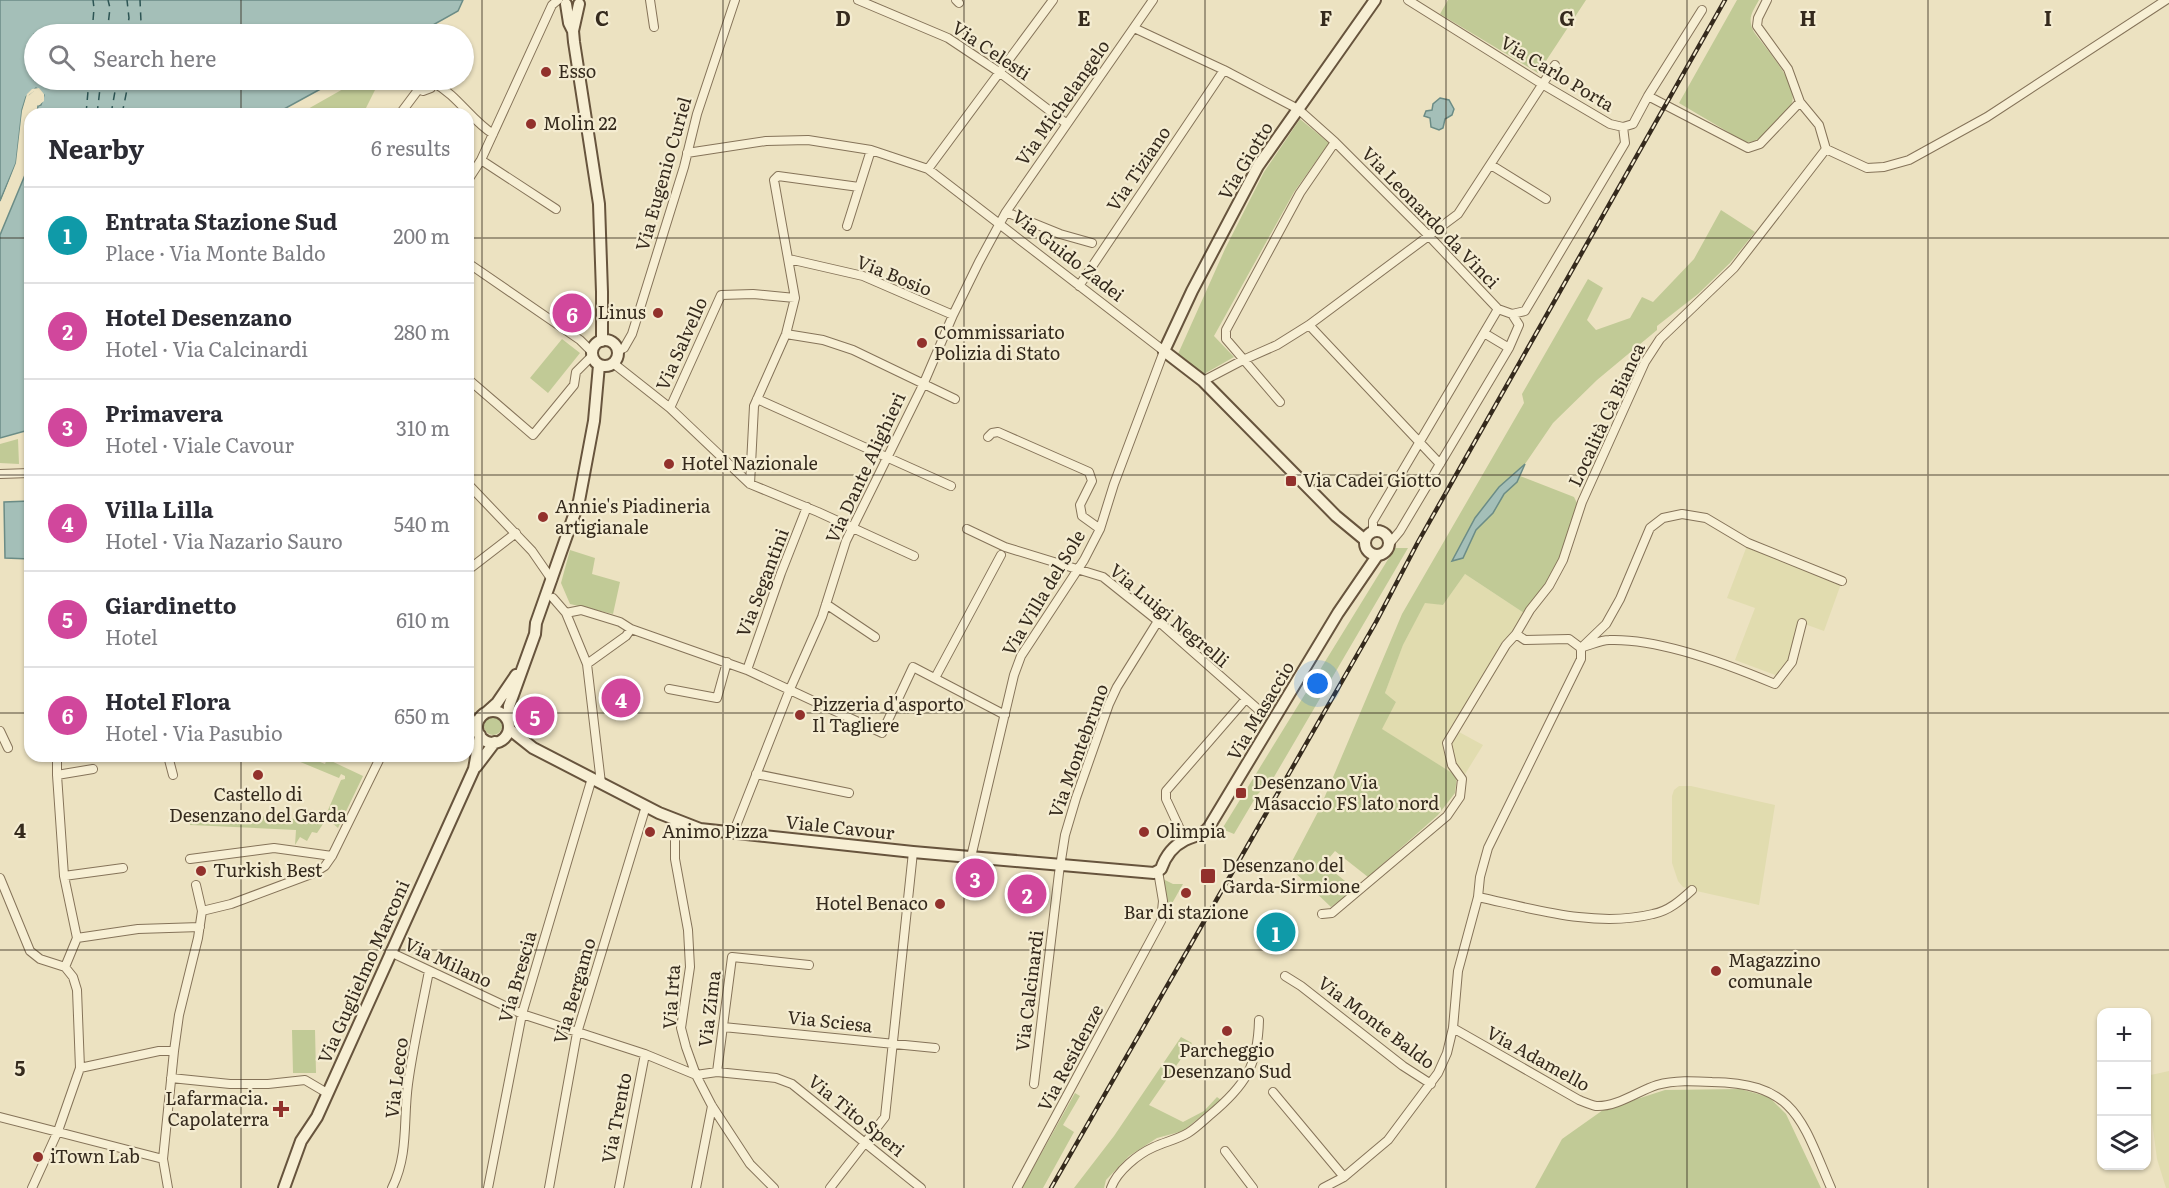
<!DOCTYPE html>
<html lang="en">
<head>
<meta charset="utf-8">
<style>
	:root { --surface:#fff; --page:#f2f2f3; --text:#2b2b33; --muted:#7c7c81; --line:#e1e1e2; --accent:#92312c }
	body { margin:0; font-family:Literata,serif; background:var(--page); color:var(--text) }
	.controls { position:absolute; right:18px; bottom:18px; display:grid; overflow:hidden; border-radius:12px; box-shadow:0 2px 4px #0004 }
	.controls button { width:54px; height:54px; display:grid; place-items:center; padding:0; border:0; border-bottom:2px solid var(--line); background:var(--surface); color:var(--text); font:30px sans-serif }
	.you { position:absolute; left:1318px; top:684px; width:21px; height:21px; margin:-15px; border:4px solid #fff; border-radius:50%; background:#1a73e8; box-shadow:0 0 0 9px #1a73e833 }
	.badge { display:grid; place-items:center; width:39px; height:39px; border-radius:50%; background:var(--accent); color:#fff; font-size:20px; font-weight:700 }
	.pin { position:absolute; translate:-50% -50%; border:3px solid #fff; box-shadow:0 2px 6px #0006 }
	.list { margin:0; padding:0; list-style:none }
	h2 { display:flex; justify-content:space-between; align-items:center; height:78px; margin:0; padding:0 24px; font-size:26px }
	h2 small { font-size:20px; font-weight:400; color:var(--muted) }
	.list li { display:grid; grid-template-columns:39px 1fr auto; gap:18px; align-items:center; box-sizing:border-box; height:96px; padding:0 24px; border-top:2px solid var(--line) }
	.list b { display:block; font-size:22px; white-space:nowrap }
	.list p { margin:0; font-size:20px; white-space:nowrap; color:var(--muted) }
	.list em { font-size:20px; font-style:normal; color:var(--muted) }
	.icon { flex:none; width:33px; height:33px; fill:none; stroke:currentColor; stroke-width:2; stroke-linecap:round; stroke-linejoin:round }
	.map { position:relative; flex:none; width:2169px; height:1188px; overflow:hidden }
	.search { position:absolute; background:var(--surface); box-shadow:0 2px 4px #0004; left:24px; top:24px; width:450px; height:66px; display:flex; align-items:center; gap:15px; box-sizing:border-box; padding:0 21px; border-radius:33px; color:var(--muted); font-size:22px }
	.panel { position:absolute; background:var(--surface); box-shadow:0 2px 4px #0004; left:24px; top:108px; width:450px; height:654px; border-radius:18px }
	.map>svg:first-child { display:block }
</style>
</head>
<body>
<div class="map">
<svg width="2169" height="1188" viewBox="0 0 2169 1188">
	<rect width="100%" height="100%" fill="#ece2c1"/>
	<path fill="#e1dcaf" d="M1748,543L1842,581L1824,631L1802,623L1792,662L1781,677L1735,660L1755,608L1727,598Z
		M1465,574L1524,613L1512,645L1459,732L1483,745L1462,779L1381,729L1396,702L1385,693L1403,645L1425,602L1443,605Z
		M1679,786H1691L1775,805L1759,905L1692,890L1683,887L1678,881L1672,863V796L1674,790Z
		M2169,1071V1188H2166L2157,1159L2146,1076Z"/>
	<path fill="#c1ca96" d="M1448,0H1586L1538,73L1440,14Z
		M1737,0H1759C1752,13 1747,18 1754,32C1765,48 1801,86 1791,105C1787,113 1778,120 1772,126C1763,135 1758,143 1745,142L1679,103Z
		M359,80H380L363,114H299Z
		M1300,119L1329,143L1294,192L1214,336L1234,357L1204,374L1178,354L1225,249L1264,172Z
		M1721,210L1755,232L1730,263L1698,294L1657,326V330L1597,380L1553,423L1525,464L1499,487L1475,518L1463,558L1476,530L1493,513L1504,494L1517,482L1520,476L1574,497L1578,505L1563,551L1548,583L1524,613L1465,574L1443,605L1425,603L1403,645L1385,693L1396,702L1382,729L1457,776L1455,793L1438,815L1368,877L1335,851L1324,864L1355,889L1331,907L1289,867L1320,808L1402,614L1524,403L1522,394L1588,279L1603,288L1587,320L1596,330L1630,318L1642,297L1653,302L1694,259Z
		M562,339L580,353L548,393L530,378Z
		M18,439L19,464L0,463V444Z
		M1395,548H1408L1274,777L1257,795L1234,834L1222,829Z
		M570,550L595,558L592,574L620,582L613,614L570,604L561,583Z
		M484 726a9 9 0 1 1 18 0a9 9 0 1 1-18 0Z
		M301,756H306L325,764L327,759L363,776L338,828L325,817L341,780L345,779V776L341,774L339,778L298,761Z
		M200,811L320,821L323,824L317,833L312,832L307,841L300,837L295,845L296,830L190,825L191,818Z
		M1163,879L1173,884H1183L1166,914L1167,900Z
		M292,1030H315L316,1073H293Z
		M1181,1037L1192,1043L1149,1105L1183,1122L1204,1111L1217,1097L1221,1100L1183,1131L1157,1138L1129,1156L1106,1180L1104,1188H1074L1114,1136Z
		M1740,1089L1769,1097L1786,1114L1821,1188H1535L1562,1139L1603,1110L1665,1090Z
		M1075,1093L1080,1096L1063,1125L1074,1132L1043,1188H1022Z"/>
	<path fill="#a4bfb8" stroke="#6b8c86" stroke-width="1.5" d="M0,0H463L458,11L417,34H34V80H337L275,114H37L38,106L41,105L44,95L36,88L26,97L22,110L16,163L0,201Z
		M1440,98L1449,100L1454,109L1452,115L1445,119L1443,128L1439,130L1431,127L1430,118L1424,116L1426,111L1432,110L1433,104Z
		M30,163V559L5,558L4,502L30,501L29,469L25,468V431L0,438V235Z
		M1525,464L1517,482L1504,494L1493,513L1476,530L1463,558L1452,561L1475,518L1499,487Z"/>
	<path fill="#ece2c1" d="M39,88L44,94V101L38,106L42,98L41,94L34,91L29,95L25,111L19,164L3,202L0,204L16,163L22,111L27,94L32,89Z"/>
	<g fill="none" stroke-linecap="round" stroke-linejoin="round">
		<path stroke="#2d5554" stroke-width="1.5" stroke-dasharray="8 6" stroke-linecap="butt" d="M92,34L94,8L93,0
			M107,34L110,8L108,0
			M126,34L129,18L127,0
			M138,34L141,22L140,0
			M86,114L89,80
			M97,114L101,80
			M111,114L117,80
			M122,114L129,80"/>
		<g stroke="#857359" stroke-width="10">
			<path id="street" d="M650,0L654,27
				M858,0L948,38L999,72L1067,124
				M956,0L959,3
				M1408,0L1542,84L1610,124L1623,127L1633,124L1648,96L1748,148L1760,144L1800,102
				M1767,0L1758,18L1757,26L1788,69L1800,102L1819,125L1826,149L1867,168L1884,167L1909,160L1987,117L2166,0
				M1134,28L1224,70L1298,109L1335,142L1429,236L1498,309L1512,314L1525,311L1625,143L1623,127
				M413,80L416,88L423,91L431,88L434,81
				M434,83C457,95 471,120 493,134
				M1648,96L1702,10
				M400,114L418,90
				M687,153L766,141L808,140L871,150L928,169L1164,351L1114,484L1100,529L1084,560L1021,656L1014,675L971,857
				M481,160L556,209
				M1491,165L1546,199
				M928,169L1053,0
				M468,180L481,160L552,5L558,0
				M1006,212L1060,234L1092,243
				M847,226L871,150
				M789,259L863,276L953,315
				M468,263L580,340L592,352
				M1079,286L1224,70
				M1309,325L1440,464
				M1484,333L1509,348
				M786,334L823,340L853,350L955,399
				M617,351L624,348L632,334L684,167L697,114L735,0
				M613,363L670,408L750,484L818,512L914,556
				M468,379L533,435L574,385L576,372L592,356
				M1203,381L1243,360L1277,345L1309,325L1458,214L1555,65
				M757,399L951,486
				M1280,402L1226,339V330L1300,193L1335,142
				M670,408L721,295L753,294L795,298
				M988,437L992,433L998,432L1089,472L1092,481L1080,505L1082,516L1100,529
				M0,474L30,473
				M468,484L532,551L552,580
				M750,484L754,406L786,334L795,298L774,180L778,176L859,187
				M967,529L1005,547L1103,577L1158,621L1260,711
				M1373,531V521L1498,309
				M1390,543L1400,531L1509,348L1519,325L1512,314
				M468,570L516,533
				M553,598L566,613L587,664L601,783
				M826,604L875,637
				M566,613L581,610L620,622L631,629L747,670L882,733L913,667L1005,715
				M1583,647C1591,645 1601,640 1609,640C1658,638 1730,665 1775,684L1792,662L1802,623
				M1581,648L1569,639L1525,640L1516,634L1530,610L1549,586L1563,560L1582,502L1645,362L1660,339L1734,268L1826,149
				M587,664L626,636L631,629
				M747,670L781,573L807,507
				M935,678L1001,555
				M669,689L717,698L727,662
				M468,713L478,730
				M0,731L8,748
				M57,756V775L64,876L77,938L65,967
				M168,756L173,775
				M756,774L849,793
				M57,775L93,769
				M675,819V859L688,930L690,967L681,1028L686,1047L696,1075L712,1106L750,1164L774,1188
				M734,831L790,689L822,617L846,541L923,385L953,315L979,262L1006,212L1153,0
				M1185,840L1166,799V791L1245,700
				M190,859L274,848L332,856
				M64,876L123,868
				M0,878L30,951L40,959L65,967L73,977L77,990L80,1068L58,1131L32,1188
				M1478,897C1534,909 1596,928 1653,914C1669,911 1681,900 1692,890
				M202,911L231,904L314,873L325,866L332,856L381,756
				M1322,914L1332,913L1447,816L1460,797L1462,779L1452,765L1447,743L1506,645L1516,634
				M77,938L138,929L200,927
				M390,952L522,1014L645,1054L696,1075L717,1072L776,1078L792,1084L921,1188
				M1285,976L1301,986L1403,1066L1431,1084
				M723,1027L935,1048
				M1453,1028L1579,1100C1584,1102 1591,1105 1596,1106C1617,1107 1638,1091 1657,1085C1675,1080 1694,1081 1712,1082C1796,1083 1802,1121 1831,1188
				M80,1068L159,1051H174
				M717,1072L732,957L809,965
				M171,1078L230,1084H268L305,1080L327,1093
				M1034,1084L1059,873L1065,835L1076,798L1109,704L1117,687L1158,621
				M1273,1092L1344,1177
				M0,1117L163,1159
				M1225,1151L1253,1188
				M168,1188L163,1159L174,1051L179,1015L198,938L202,911L196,885
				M392,1188C409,1154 403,1120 408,1084C413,1046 422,1008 429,971
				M488,1188L522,1014L592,778
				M549,1188L577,1033L646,806
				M619,1188L645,1054
				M696,1188L712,1106
				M830,1188L885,1117L913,852
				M1017,1188L1161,921L1163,901L1158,871
				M1111,1188C1117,1171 1138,1154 1154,1147C1165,1142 1178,1139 1188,1133C1196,1128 1203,1121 1210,1115C1245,1086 1258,1066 1259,1020
				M1323,1188L1344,1177L1388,1140L1438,1073L1447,1053L1453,1028L1458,971L1478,897L1480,877L1488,848L1581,659V648L1606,624L1620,599L1650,528L1663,518L1682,514L1706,518L1748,543L1842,581"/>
		</g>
		<g stroke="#67543d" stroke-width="14">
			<path id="secondary" d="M566,4L569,23L573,31
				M579,4L573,31L574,42L599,204L602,292V341
				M592 353a13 13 0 1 1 26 0a13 13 0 1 1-26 0Z
				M1365 543a12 12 0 1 1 24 0a12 12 0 1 1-24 0Z
				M1365,540L1336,516L1203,381L1164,351L1192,291L1258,166L1375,0
				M477 727a16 16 0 1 1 32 0a16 16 0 1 1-32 0Z
				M487,712L497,703L516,675
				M508,721L509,706L535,634L536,623L579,501L594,421L599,365
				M509,729L533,748L659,813L700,829L913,852L1154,873L1161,869C1165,857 1173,846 1185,840C1195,835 1202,836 1209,827L1338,613L1377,556
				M476,767L495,742
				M284,1188L301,1141L317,1117L474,769L480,735"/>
		</g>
		<use href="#street" stroke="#f7efd4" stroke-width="8"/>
		<use href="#secondary" stroke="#f7efd4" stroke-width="10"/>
		<g stroke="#352a1d" stroke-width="4.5">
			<path id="rail" d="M1051,1188L1376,622L1418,542L1725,0"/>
		</g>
		<use href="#rail" stroke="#f4ecd1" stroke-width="2" stroke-dasharray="7" stroke-linecap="butt"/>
	</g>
	<path fill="none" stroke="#352a1d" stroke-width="1.5" stroke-opacity="0.55" d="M241,0V34M482,0V1188M723,0V1188M964,0V1188M1205,0V1188M1446,0V1188M1687,0V1188M1928,0V1188M241,80V114M0,238H30M468,238H2169M0,475H30M468,475H2169M0,713H30M468,713H2169M241,756V1188M0,950H2169"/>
	<g fill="#92312c" stroke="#f4ecd1" stroke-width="2">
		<circle cx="546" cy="72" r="6"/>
		<circle cx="531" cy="124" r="6"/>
		<circle cx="658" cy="313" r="6"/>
		<circle cx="922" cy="343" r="6"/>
		<circle cx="669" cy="464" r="6"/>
		<rect x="1285" y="475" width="12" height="12" rx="3"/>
		<circle cx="543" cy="517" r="6"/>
		<circle cx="800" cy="715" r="6"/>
		<circle cx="258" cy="775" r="6"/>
		<rect x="1235" y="787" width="12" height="12" rx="3"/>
		<circle cx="650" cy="832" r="6"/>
		<circle cx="1144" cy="832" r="6"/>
		<circle cx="201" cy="871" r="6"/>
		<rect x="1200" y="868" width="16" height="16" rx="3"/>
		<circle cx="1186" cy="893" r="6"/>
		<circle cx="940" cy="904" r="6"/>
		<circle cx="1716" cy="971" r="6"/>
		<circle cx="1227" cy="1031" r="6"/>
		<path d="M278 1100h6v6h6v6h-6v6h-6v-6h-6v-6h6z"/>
		<circle cx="38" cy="1157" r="6"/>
	</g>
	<g text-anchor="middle" stroke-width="4.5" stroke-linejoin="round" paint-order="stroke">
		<g font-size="18" fill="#352a1d" stroke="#f4ecd1">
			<text transform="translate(991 51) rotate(34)" y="6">Via Celesti</text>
			<text transform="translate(1557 74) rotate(31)" y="6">Via Carlo Porta</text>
			<text transform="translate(1063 103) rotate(-55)" y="6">Via Michelangelo</text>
			<text transform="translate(1246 161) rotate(-59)" y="6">Via Giotto</text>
			<text transform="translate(1139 169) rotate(-56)" y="6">Via Tiziano</text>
			<text transform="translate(664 174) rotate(-74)" y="6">Via Eugenio Curiel</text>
			<text transform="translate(1430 218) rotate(46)" y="6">Via Leonardo da Vinci</text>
			<text transform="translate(1068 256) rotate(38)" y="6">Via Guido Zadei</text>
			<text transform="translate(894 276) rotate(22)" y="6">Via Bosio</text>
			<text transform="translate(682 344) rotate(-66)" y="6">Via Salvello</text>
			<text transform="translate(1607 415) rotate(-65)" y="6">Località Cà Bianca</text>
			<text transform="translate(866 468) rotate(-65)" y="6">Via Dante Alighieri</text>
			<text transform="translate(763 583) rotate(-69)" y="6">Via Segantini</text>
			<text transform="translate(1044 593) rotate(-59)" y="6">Via Villa del Sole</text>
			<text transform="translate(1169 616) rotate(40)" y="6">Via Luigi Negrelli</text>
			<text transform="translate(1261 711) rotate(-59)" y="6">Via Masaccio</text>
			<text transform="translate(1079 751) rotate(-70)" y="6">Via Montebruno</text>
			<text transform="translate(840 828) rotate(6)" y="6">Viale Cavour</text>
			<text transform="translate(448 963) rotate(25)" y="6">Via Milano</text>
			<text transform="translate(364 972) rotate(-66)" y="6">Via Guglielmo Marconi</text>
			<text transform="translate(518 977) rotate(-74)" y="6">Via Brescia</text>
			<text transform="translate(575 991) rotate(-74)" y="6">Via Bergamo</text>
			<text transform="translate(1030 991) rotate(-83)" y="6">Via Calcinardi</text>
			<text transform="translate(672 997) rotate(-86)" y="6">Via Irta</text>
			<text transform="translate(710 1009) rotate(-83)" y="6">Via Zima</text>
			<text transform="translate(830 1022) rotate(6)" y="6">Via Sciesa</text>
			<text transform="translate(1376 1023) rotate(37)" y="6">Via Monte Baldo</text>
			<text transform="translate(1071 1058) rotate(-62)" y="6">Via Residenze</text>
			<text transform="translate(1538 1059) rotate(29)" y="6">Via Adamello</text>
			<text transform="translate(397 1078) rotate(-83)" y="6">Via Lecco</text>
			<text transform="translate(856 1116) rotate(39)" y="6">Via Tito Speri</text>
			<text transform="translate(617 1118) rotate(-79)" y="6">Via Trento</text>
		</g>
		<g font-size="18" fill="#352a1d" stroke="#f4ecd1" text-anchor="start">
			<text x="558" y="78">Esso</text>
			<text x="543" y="130">Molin 22</text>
			<text x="646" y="319" text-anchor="end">Linus</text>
			<text x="934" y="339">Commissariato<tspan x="934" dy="21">Polizia di Stato</tspan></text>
			<text x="681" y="470">Hotel Nazionale</text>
			<text x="1303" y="487">Via Cadei Giotto</text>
			<text x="555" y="513">Annie's Piadineria<tspan x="555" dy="21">artigianale</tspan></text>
			<text x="812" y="711">Pizzeria d'asporto<tspan x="812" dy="21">Il Tagliere</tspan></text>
			<text x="1253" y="789">Desenzano Via<tspan x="1253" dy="21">Masaccio FS lato nord</tspan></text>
			<text x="258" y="801" text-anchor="middle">Castello di<tspan x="258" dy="21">Desenzano del Garda</tspan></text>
			<text x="662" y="838">Animo Pizza</text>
			<text x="1156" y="838">Olimpia</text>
			<text x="1222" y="872">Desenzano del<tspan x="1222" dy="21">Garda-Sirmione</tspan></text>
			<text x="213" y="877">Turkish Best</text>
			<text x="928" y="910" text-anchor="end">Hotel Benaco</text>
			<text x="1186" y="919" text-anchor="middle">Bar di stazione</text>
			<text x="1728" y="967">Magazzino<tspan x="1728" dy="21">comunale</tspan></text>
			<text x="1227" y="1057" text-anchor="middle">Parcheggio<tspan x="1227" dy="21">Desenzano Sud</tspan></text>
			<text x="269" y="1105" text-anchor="end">Lafarmacia.<tspan x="269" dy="21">Capolaterra</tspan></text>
			<text x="50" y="1163">iTown Lab</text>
		</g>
	</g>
	<g font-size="20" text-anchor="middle" font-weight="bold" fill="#352a1d" stroke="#f4ecd1" stroke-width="4.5" stroke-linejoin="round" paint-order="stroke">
		<text x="602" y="26">C</text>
		<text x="843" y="26">D</text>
		<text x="1084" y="26">E</text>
		<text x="1326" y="26">F</text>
		<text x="1567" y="26">G</text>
		<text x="1808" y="26">H</text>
		<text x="2048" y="26">I</text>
		<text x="20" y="838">4</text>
		<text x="20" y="1076">5</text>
	</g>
</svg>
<div class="controls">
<button>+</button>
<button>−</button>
<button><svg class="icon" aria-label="layers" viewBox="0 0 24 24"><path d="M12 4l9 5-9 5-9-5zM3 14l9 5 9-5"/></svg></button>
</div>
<div class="you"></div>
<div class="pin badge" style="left:1276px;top:932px;background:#0f9aa8">1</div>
<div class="pin badge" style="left:1027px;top:894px;background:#d1479c">2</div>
<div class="pin badge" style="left:975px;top:878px;background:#d1479c">3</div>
<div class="pin badge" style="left:621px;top:698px;background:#d1479c">4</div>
<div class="pin badge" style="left:535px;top:716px;background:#d1479c">5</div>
<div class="pin badge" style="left:572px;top:313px;background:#d1479c">6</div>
<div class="search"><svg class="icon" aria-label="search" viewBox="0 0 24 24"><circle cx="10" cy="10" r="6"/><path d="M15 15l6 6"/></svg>Search here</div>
<section class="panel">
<h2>Nearby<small>6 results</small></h2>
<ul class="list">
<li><span class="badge" style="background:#0f9aa8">1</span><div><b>Entrata Stazione Sud</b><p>Place · Via Monte Baldo</p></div><em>200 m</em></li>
<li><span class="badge" style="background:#d1479c">2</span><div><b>Hotel Desenzano</b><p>Hotel · Via Calcinardi</p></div><em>280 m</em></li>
<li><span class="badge" style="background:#d1479c">3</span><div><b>Primavera</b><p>Hotel · Viale Cavour</p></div><em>310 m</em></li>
<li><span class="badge" style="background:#d1479c">4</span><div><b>Villa Lilla</b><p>Hotel · Via Nazario Sauro</p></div><em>540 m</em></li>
<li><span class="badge" style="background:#d1479c">5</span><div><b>Giardinetto</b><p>Hotel</p></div><em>610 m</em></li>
<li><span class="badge" style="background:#d1479c">6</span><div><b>Hotel Flora</b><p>Hotel · Via Pasubio</p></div><em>650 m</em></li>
</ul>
</section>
</div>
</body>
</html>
